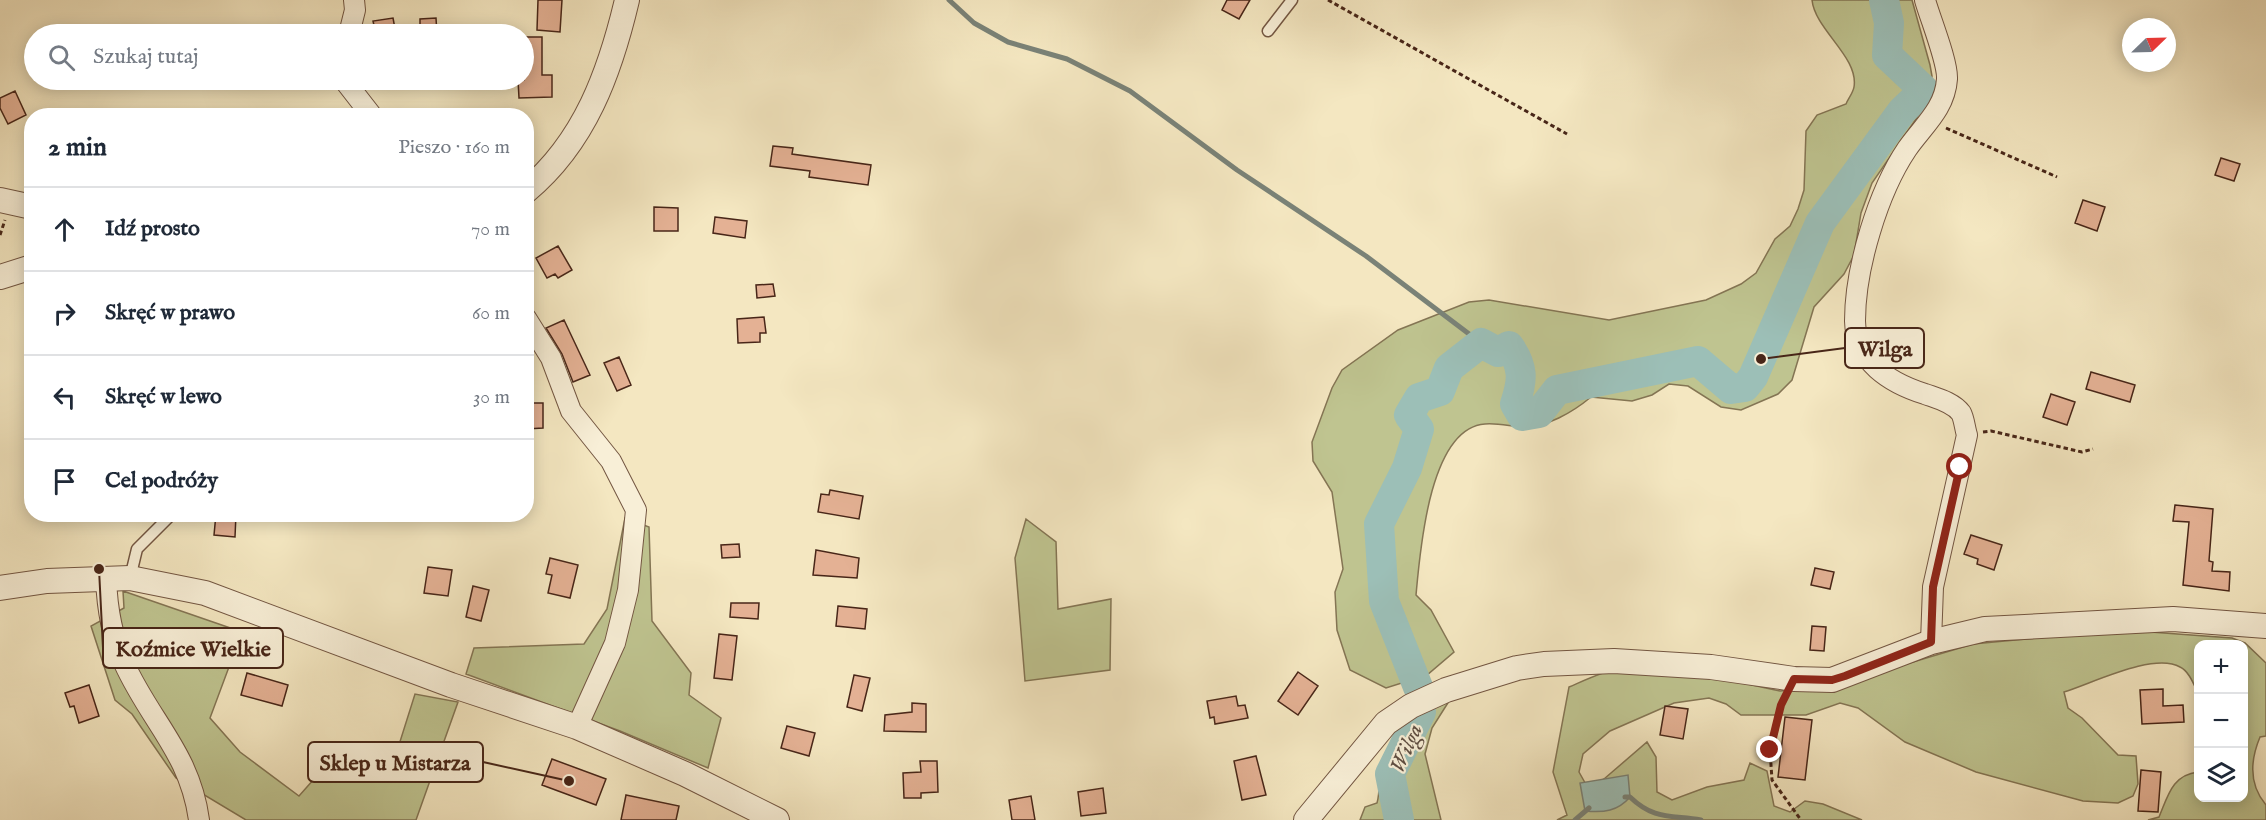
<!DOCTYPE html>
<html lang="pl">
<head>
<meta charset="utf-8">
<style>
	:root { --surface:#fff; --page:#f6f6f7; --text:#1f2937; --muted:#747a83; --line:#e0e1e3 }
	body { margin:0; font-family:"IM FELL English",serif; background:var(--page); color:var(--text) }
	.controls { position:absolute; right:18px; bottom:18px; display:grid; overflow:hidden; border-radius:12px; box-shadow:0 3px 15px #0003 }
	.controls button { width:54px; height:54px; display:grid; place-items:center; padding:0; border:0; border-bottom:2px solid var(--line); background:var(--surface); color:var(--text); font:30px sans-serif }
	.compass { position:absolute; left:2122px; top:18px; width:54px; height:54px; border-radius:50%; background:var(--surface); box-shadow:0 3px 15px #0003; rotate:67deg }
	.stop { position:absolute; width:18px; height:18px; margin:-14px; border:4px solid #8f2418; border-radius:50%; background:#fff }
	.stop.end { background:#8f2418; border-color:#fff; box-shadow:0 2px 6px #0008 }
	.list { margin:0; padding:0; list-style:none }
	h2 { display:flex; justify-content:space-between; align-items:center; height:78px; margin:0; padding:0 24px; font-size:26px }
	h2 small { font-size:20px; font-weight:400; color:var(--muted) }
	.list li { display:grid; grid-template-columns:39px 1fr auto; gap:18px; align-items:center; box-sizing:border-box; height:84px; padding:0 24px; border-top:2px solid var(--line) }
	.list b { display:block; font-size:22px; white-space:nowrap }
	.list em { font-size:20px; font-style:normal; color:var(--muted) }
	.icon { flex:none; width:33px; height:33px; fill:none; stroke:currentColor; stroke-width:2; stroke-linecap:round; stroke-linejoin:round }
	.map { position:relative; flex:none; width:2266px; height:820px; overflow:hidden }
	.search { position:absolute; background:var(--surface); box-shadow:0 3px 15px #0003; left:24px; top:24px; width:510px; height:66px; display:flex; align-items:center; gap:15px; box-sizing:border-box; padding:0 21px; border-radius:33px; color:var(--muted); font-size:22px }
	.panel { position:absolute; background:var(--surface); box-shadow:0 3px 15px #0003; left:24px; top:108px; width:510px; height:414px; border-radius:24px }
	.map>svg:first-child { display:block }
</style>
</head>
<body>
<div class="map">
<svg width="2266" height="820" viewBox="0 0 2266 820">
	<rect width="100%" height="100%" fill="#f4e7c1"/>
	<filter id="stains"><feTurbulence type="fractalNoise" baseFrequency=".00333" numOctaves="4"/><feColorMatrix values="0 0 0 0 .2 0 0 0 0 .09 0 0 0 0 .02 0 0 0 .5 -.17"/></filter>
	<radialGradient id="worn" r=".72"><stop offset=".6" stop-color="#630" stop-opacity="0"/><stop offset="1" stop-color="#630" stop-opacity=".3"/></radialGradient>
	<path fill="#bfc490" stroke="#847554" stroke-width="1.5" d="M1812,0H1912L1930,65L1932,76L1929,96L1925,106L1872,183L1861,213L1854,255L1844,274L1814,307L1792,380L1778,394L1741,410L1721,407L1688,386L1669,384L1652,395L1632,401L1591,397C1573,412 1546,428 1522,427C1509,426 1498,423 1485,424C1429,428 1420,552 1416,595L1431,610L1454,652L1427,675L1386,688L1350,670L1337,630L1335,592L1343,569L1332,492L1313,461L1312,442L1332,388L1342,370L1398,330L1469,302L1489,300L1609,320L1706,300L1741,284L1756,273L1775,239L1790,226L1798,209L1804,190L1806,131L1817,115L1846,104C1848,99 1853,93 1854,87C1859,57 1815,30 1812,0Z
		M625,518L649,527L652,621L691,673L689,695L721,718L708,768L620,731L466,674L474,648L584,644L607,609Z
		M1026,519L1056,542L1058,609L1111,599L1110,670L1025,681L1015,558Z
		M123,591L242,632L210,718L240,752L299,796L322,770L392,767L415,694L458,702L416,820H246L176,778L132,714L115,700L91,626L124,608Z
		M2096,628L2232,638L2245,643L2266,663V736L2260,737C2250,761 2249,785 2266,805V820H2148L2159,817C2168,796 2172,775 2198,772V798H2244V644H2198V693C2194,685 2189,671 2180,667C2154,652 2093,683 2064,692L2068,708L2082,718L2118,755L2136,756L2138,784L2133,796L2118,803L2083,801L1976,772L1905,742L1858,708L1840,703L1806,715H1741L1726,704L1709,698L1674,703L1610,731L1583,754L1579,772L1588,788L1604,779L1647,742L1656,757L1657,792L1672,800L1707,787L1744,780L1750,763L1767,771L1774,806L1790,812L1805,801L1823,804L1862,820H1557L1567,815L1553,772L1569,687C1583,681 1606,670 1621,668C1673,662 1729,681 1780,691L1833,686L1973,644L2047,637Z
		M1451,698L1432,728L1425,754L1441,820H1360L1365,807L1377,803C1380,792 1379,785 1379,775C1381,739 1422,712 1451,698Z"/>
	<path fill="#9cbfb7" stroke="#7a8277" stroke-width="1.5" d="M1628,775L1630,797C1618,811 1604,813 1585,811L1580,783Z"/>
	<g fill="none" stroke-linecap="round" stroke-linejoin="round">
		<path stroke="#7a8277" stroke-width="5" d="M949,0L974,23L1008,42L1067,59L1130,91L1237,170L1366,256L1481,343
			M1625,797H1630C1654,820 1670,815 1701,820
			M1575,820L1589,808"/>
		<path stroke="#9cbfb7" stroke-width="30" d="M1418,687L1384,601L1379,524L1407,468L1419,429L1409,415L1419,398L1440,391L1449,368L1481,343L1498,352L1509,346C1524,367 1523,380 1515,404L1522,416L1539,413L1557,390L1698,361L1731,389L1745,387L1753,377L1820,223L1902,111L1924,90L1887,55L1889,23L1884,0
			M1399,820L1390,774L1421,712"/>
	</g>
	<path fill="#e4b194" stroke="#482618" stroke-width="1.5" d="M538,0H562L560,32L537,30Z
		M1227,0H1250L1239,19L1222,10Z
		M393,18L396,34H376L373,21Z
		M436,18L437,34H420V19Z
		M524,37H542V75H552V97L519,98L518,80H524Z
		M15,91L26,115L8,124L0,108V98Z
		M773,146L793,148L792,154L871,165L868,185L809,177L810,171L770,166Z
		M2221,158L2240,164L2234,181L2215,175Z
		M2083,200L2105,207L2097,231L2075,223Z
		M654,207L678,208V231H654Z
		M715,217L747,221L745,238L713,233Z
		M558,246L572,270L558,278L555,274L547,278L536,258Z
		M773,284L775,296L757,298L756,285Z
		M764,317L766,333H760V342L738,343L737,319Z
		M564,320L590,375L573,382L562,354L546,328Z
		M619,357L631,385L617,391L604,363Z
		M2091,372L2135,385L2130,402L2086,389Z
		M2051,394L2075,402L2067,425L2043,417Z
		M526,403H543V428L526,429Z
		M830,490L863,496L859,519L818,512L821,494L829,495Z
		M2175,505L2213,509L2209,561L2213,562L2212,571L2230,572L2229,591L2183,585L2189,522L2173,521Z
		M216,514H236L235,537L214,535Z
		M1971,535L2002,545L1994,570L1977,564L1978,559L1964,554Z
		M739,544L740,557L722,558L721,545Z
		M816,550L859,558L857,578L813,575Z
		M550,558L578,565L570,598L548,593L552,575L546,574Z
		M428,567L452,570L448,596L424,593Z
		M1815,568L1834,572L1830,589L1811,585Z
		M473,586L489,590L481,621L466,617Z
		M731,603H759L758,619L730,617Z
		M838,606L867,609L865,629L836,626Z
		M1812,626L1826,627L1824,651L1810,650Z
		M210,628L225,632L221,646L207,643Z
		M719,634L737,636L732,680L714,678Z
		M1298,672L1318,686L1298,715L1278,701Z
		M247,673L288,685L282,706L241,695Z
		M854,675L870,678L862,711L847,707Z
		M89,685L99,716L79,723L74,706L70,707L65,693Z
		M2163,689V706L2183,705L2184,722L2142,724L2140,690Z
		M1236,696L1238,706L1245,705L1248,718L1215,724L1214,717L1210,718L1207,701Z
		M912,703L926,704V732L884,731L885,715L912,712Z
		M1665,706L1688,709L1683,739L1660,735Z
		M1785,717L1812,720L1805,780L1778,777Z
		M787,726L815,733L809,756L781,748Z
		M1256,756L1266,795L1242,800L1234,761Z
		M552,759L606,779L596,805L542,785Z
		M920,761H937L938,792L921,793V798H904L903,773L921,772Z
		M2141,770L2161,772L2158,812L2138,811Z
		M1103,788L1106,813L1081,816L1078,792Z
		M626,795L679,806L676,820H621Z
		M1031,796L1035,820H1012L1009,800Z"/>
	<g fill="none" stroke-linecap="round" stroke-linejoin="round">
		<g stroke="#735642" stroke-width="13">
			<path id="service" d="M1268,31L1292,0
				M130,578L137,549L172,514"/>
		</g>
		<g stroke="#735642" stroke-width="22">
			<path id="minor" d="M1925,0C1930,18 1948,62 1947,79C1945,109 1923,126 1907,149C1878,192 1855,268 1855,321C1856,362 1890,383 1925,394C1936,398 1953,402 1961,413C1964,418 1965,429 1967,435L1933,587L1931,642
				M349,34L355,10L354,0
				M344,80L372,116
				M526,318L551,358L571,411L611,461L636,510L628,590L615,643L577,727
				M106,578C107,607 112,637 124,663C150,721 190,753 199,820"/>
		</g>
		<g stroke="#735642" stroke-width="26">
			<path id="tertiary" d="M526,191C585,142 610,72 627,0
				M0,200L32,207
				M0,277L32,267
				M0,588L47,581L130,578L205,593L451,685L577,727L685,774L777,820
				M1306,820L1386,723L1411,706L1446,690L1517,668L1544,664L1614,661L1711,667L1794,679L1832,680L1931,642L1985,629L2173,619L2266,626"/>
		</g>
		<path stroke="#482618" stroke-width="3" stroke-dasharray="4.5 3" stroke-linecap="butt" d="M1328,0L1567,134
			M1946,128L2057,177
			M0,235L5,220
			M1983,432L1991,431L2082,452L2093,449
			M1785,697L1770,750L1772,780L1801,820"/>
		<use href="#service" stroke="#f8efd7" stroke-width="10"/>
		<use href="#minor" stroke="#f8efd7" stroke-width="20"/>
		<use href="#tertiary" stroke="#f8efd7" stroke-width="24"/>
	</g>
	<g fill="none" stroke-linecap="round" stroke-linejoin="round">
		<path stroke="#8f2418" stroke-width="8" d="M1770,750L1781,705L1794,679L1832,680L1845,676L1931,642L1933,587L1960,467"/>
	</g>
	<g text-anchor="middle" stroke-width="4.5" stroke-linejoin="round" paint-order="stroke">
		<g font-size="22" font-style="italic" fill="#5d4c40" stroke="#f8efd7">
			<text transform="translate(1405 748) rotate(-67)" y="8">Wilga</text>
		</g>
	</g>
	<path fill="none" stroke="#482618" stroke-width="2" d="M1761 359L1845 348M99 569L103 648M569 781L483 762"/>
	<g fill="#482618" stroke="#f8efd7" stroke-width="2">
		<circle cx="1761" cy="359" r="6"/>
		<circle cx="99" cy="569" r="6"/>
		<circle cx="569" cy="781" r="6"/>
	</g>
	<g fill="#f8efd7" stroke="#482618" stroke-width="2">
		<rect x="1845" y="328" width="79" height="40" rx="6"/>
		<rect x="103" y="628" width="180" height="40" rx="6"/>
		<rect x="308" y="742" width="175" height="40" rx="6"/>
	</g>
	<g font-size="22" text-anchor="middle" font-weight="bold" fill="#482618">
		<text x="1885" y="356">Wilga</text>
		<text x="193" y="656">Koźmice Wielkie</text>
		<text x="395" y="770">Sklep u Mistarza</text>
	</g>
	<rect width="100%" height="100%" filter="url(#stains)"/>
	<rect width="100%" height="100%" fill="url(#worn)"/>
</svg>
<div class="controls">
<button>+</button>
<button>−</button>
<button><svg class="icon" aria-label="layers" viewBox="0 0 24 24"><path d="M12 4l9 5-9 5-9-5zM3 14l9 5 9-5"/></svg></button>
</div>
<svg class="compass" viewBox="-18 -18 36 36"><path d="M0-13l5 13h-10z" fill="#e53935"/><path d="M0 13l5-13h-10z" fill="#747a83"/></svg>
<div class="stop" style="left:1960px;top:467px"></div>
<div class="stop end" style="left:1770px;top:750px"></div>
<div class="search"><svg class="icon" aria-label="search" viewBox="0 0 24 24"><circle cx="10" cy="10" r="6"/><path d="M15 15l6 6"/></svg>Szukaj tutaj</div>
<section class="panel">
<h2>2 min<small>Pieszo · 160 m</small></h2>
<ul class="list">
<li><svg class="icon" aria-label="ahead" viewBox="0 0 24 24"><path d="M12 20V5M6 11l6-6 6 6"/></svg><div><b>Idź prosto</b></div><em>70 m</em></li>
<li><svg class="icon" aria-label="right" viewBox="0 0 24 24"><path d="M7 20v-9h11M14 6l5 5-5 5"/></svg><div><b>Skręć w prawo</b></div><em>60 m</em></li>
<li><svg class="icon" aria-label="left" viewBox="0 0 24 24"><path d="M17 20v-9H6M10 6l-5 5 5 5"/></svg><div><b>Skręć w lewo</b></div><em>30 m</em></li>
<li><svg class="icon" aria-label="arrive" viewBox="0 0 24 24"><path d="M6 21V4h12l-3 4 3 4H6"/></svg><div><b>Cel podróży</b></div></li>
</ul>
</section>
</div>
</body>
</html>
